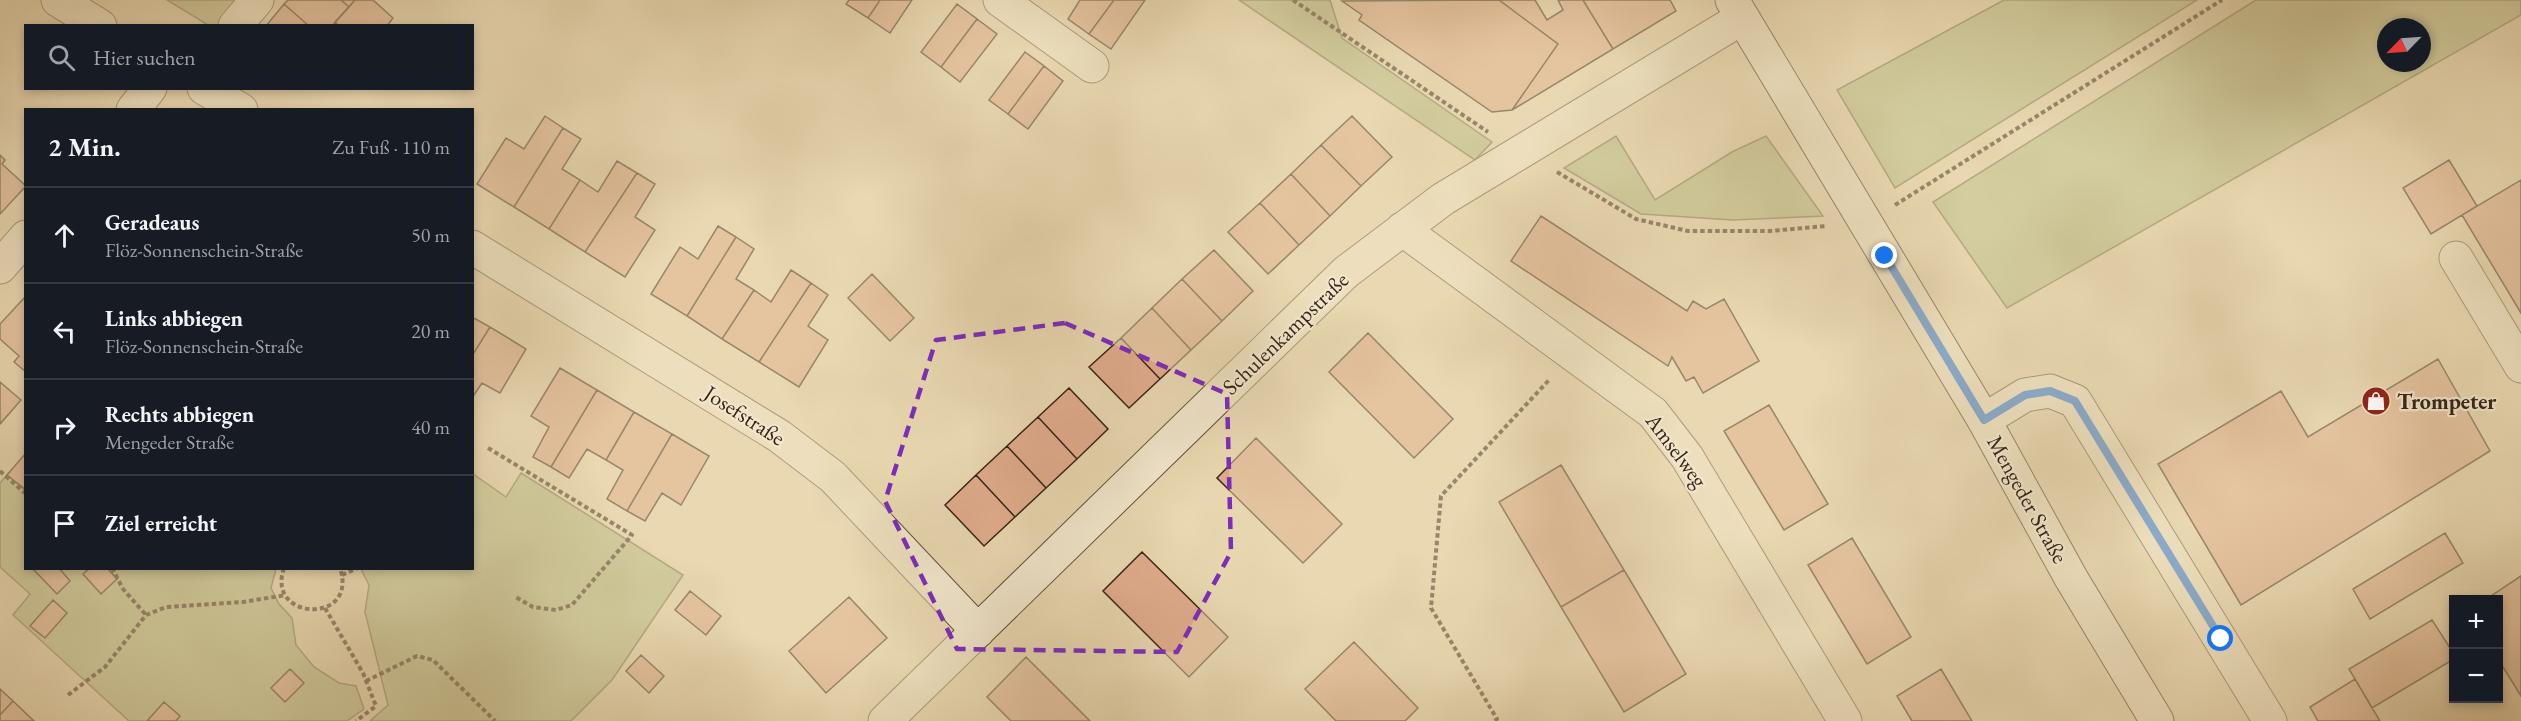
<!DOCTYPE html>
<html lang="de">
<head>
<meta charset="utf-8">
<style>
	:root { --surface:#171b24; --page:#20242c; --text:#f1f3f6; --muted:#9ea1a6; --line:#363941 }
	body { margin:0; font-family:"EB Garamond",serif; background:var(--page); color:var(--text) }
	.controls { position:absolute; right:18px; bottom:18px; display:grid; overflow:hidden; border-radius:0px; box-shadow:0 3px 9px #0003 }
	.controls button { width:54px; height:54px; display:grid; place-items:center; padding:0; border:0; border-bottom:2px solid var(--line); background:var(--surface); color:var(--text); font:30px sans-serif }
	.compass { position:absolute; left:2377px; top:18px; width:54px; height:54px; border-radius:50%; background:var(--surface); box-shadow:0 3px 9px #0003; rotate:245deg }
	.stop { position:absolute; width:18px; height:18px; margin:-14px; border:4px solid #1a73e8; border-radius:50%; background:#fff }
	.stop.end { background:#1a73e8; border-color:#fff; box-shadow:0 2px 6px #0008 }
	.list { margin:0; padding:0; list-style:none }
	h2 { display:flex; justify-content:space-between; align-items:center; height:78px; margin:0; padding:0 24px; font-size:26px }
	h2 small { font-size:20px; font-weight:400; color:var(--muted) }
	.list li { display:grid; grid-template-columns:39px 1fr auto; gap:18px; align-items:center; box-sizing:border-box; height:96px; padding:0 24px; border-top:2px solid var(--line) }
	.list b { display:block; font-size:22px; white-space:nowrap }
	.list p { margin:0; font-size:20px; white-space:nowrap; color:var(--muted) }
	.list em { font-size:20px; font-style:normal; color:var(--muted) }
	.icon { flex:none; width:33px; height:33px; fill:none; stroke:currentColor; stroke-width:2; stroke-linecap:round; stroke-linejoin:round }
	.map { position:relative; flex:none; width:2521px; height:721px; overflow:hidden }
	.search { position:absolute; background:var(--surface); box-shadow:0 3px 9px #0003; left:24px; top:24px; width:450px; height:66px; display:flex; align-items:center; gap:15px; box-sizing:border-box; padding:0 21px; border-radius:0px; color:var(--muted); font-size:22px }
	.panel { position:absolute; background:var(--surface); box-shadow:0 3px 9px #0003; left:24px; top:108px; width:450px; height:462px; border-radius:0px }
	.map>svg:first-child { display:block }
</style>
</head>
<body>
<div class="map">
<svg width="2521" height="721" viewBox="0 0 2521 721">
	<rect width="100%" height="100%" fill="#e9d8b1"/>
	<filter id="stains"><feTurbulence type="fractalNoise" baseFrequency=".00333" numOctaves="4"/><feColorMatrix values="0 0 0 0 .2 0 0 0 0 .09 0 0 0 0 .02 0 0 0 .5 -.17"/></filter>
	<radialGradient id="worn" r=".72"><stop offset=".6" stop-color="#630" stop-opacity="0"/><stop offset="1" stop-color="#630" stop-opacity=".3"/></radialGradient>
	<path fill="#b9be89" stroke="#787150" stroke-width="1.5" fill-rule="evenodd" d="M167,0H245L223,26L208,25Z
		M1239,0H1330L1342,38L1492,142L1475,160Z
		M2004,0H2197L1895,188L1837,90Z
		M2256,0H2521V15L2007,308L1933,202ZM2386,27H2422V63H2386Z
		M1616,136L1655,200L1732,152L1766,136L1823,216L1733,220L1641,214L1564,168Z
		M521,473L683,575L612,680L571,721H370L388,705L365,612L369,585L361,569L472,568L473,474L506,497Z
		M7,475L25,490L26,568L276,569L271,588L279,604L292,618L296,645L314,667L339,683L356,686L364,709L347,721H129L13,615L30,594L0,567V483Z"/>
	<path fill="#e0ac8d" stroke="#362417" stroke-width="1.5" d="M288,0H341L349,7L332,26H309L284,4Z
		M341,0H355L349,7Z
		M355,0H373L393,18L387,26H339L335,22Z
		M849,0H880L868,18L846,4Z
		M880,0H912L890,33L868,18Z
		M1080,0H1114L1089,34L1068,19Z
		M1114,0H1145L1111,49L1089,34Z
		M1499,0H1535L1547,20L1563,10L1558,0H1583L1613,49L1512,110L1558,44Z
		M1499,0L1558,44L1512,110L1492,112L1359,20L1362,15L1342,1Z
		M1583,0H1670L1676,11L1613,49Z
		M284,4L309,26H266Z
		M957,4L977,19L941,67L921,52Z
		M977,19L997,34L960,82L941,67Z
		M1025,52L1044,66L1008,114L989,100Z
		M1044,66L1063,81L1028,129L1008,114Z
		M545,116L563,128L514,207L477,184L506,138L524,149Z
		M1352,116L1392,157L1361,186L1321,145Z
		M563,128L581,139L562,169L580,180L549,229L514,207Z
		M1321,145L1361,186L1330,216L1291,174Z
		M0,155L5,160L2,164L26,186L0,214Z
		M2449,160L2477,206L2431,234L2403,188Z
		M617,161L637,173L585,252L549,229L580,180L598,192Z
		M637,173L655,184L635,217L655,230L625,277L585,252Z
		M1291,174L1330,216L1299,245L1260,203Z
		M2521,180V313L2462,215Z
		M1260,203L1299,245L1268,274L1228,232Z
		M1541,216L1687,311L1693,301L1706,309L1724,299L1759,361L1703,393L1694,377L1686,381L1672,357L1668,366L1511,261Z
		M718,226L736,237L687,316L651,294L680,247L698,259Z
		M736,237L754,249L736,279L754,290L722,339L687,316Z
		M1214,250L1253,291L1222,321L1182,279Z
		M791,270L811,283L759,362L722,339L754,290L771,302Z
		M872,274L914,318L890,341L848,298Z
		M1182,279L1222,321L1191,350L1152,308Z
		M811,283L828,295L808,326L828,340L799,387L759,362Z
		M26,296V372L14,362L19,356L0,339V324Z
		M1152,308L1191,350L1160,379L1121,338Z
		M472,317L490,327L472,356Z
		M490,327L526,349L500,393L482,383L472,398V356Z
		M1368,333L1453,419L1414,458L1329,372Z
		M1121,338L1160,379L1129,408L1089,367Z
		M2438,359L2490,451L2241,605L2158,464L2281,391L2308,437Z
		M560,368L597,390L551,467L533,457L549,427L531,416Z
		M0,382L21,400L0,424Z
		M1069,388L1108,429L1077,459L1038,417Z
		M597,390L634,412L606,460L587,449L569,478L551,467Z
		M1769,405L1828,504L1784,530L1724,431Z
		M634,412L672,434L627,511L607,499L623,470L606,460Z
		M1038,417L1077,459L1046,488L1007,446Z
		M672,434L709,456L681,505L662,493L645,521L627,511Z
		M1256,438L1342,524L1303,563L1217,478Z
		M1007,446L1046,488L1015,517L976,475Z
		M26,453V490L7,475Z
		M1561,465L1624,570L1561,607L1499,502Z
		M976,475L1015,517L984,546L945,505Z
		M2445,533L2463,563L2370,619L2353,589Z
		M1852,538L1911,637L1867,664L1808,565Z
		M1142,552L1228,637L1189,677L1103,591Z
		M35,568H59L70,581L57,594L34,570Z
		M90,568H107L117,579L101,594L83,574Z
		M1624,570L1686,674L1624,712L1561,607Z
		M2521,576V696L2498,659V600H2485Z
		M690,591L721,616L706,635L675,610Z
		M849,597L887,638L826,693L789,651Z
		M53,600L67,613L45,638L30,626Z
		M2432,620L2454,654V659L2372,708L2349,669Z
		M1354,642L1418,708L1405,721H1336L1305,689Z
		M641,655L664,676L649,693L626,671Z
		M1026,657L1090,721H1011L987,697Z
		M290,669L304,683L285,702L271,688Z
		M1941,669L1972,721H1912L1897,696Z
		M2355,679L2380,721H2318L2310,707Z
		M0,689L13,701L0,715Z
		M13,701L34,721H0V715Z
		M164,702L180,716L176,721H147Z"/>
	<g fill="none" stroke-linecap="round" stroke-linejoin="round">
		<g stroke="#63513e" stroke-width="35">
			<path id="street" d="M58,0L100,26
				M1000,0L1092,66
				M235,26L257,0
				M204,88L241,110
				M133,110L150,88
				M1402,229L1653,413L1687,457L1845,721
				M472,247L779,436L833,477L978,631
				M2456,258L2521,366
				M0,267L26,237
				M1984,420L2025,395L2050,391L2075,401L2270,721
				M885,721L1346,272L1443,199L1742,18"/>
		</g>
		<g stroke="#362417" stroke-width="35">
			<path id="secondary" d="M1732,0L1984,420L2071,578L2157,721"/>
		</g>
		<path stroke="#362417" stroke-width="4" stroke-dasharray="4.5 3" stroke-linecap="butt" d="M1293,0L1488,132
			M1557,172L1636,219L1688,231H1770L1826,226
			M1895,205L2222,0
			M488,448L632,535L572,605L556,610L533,607L514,596
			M0,471L26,494
			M472,474L473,473
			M112,568L123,589L146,615
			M284,568C265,621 359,625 340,568
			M342,575L358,568
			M325,608L363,673L376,706L356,721
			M366,681L417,656L433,660L495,721
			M68,695L105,667L146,615L166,607L243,602L286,595
			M1495,721L1497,719L1431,608L1441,496L1550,379"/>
		<use href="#street" stroke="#f1e6cc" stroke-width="33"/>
		<use href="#secondary" stroke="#f1e6cc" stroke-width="33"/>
	</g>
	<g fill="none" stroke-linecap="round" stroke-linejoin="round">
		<path stroke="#1a73e8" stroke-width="8" d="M1885,256L1984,420L2025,395L2050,391L2075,401L2221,639"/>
	</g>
	<path d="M0 0H2521V721H0ZM1065,323L1227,394L1231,552L1177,652L957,649L885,501L936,340Z" fill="#e9d8b1" fill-opacity=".55" fill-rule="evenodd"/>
	<path fill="none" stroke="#7b2cbf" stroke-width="4.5" stroke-dasharray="12 8" stroke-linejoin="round" d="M1065,323L1227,394L1231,552L1177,652L957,649L885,501L936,340Z"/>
	<defs>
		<g id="shop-disc" transform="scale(1.5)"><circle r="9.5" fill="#8f2418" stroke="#f1e6cc"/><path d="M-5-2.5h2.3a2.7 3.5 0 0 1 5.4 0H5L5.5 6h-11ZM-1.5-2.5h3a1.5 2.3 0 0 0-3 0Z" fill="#fff"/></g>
	</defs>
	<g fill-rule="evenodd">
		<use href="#shop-disc" x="2376" y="401"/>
	</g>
	<g text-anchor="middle" stroke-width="4.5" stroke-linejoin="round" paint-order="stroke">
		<g font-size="22" fill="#362417" stroke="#f1e6cc">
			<text transform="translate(1285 333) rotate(-44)" y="8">Schulenkampstraße</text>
			<text transform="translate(745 415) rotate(33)" y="8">Josefstraße</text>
			<text transform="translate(1677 450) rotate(53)" y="8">Amselweg</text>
			<text transform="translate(2028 499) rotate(61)" y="8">Mengeder Straße</text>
		</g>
		<g font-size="22" font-weight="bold" fill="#362417" stroke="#f1e6cc" text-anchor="start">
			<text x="2397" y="409">Trompeter</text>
		</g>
	</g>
	<rect width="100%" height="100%" filter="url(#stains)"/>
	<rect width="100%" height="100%" fill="url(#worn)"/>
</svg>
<div class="controls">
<button>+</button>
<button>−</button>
</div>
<svg class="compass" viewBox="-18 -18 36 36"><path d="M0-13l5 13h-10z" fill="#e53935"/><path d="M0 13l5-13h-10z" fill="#9ea1a6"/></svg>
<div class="stop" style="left:2221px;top:639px"></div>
<div class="stop end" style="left:1885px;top:256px"></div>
<div class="search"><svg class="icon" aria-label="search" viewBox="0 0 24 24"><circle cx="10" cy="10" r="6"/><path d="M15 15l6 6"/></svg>Hier suchen</div>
<section class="panel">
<h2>2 Min.<small>Zu Fuß · 110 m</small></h2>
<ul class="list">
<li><svg class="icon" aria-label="ahead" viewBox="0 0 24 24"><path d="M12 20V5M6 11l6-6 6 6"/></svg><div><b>Geradeaus</b><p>Flöz-Sonnenschein-Straße</p></div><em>50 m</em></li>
<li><svg class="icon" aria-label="left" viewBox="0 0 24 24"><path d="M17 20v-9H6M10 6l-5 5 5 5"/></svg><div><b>Links abbiegen</b><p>Flöz-Sonnenschein-Straße</p></div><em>20 m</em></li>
<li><svg class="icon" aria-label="right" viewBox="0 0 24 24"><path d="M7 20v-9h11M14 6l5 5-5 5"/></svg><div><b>Rechts abbiegen</b><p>Mengeder Straße</p></div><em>40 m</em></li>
<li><svg class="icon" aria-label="arrive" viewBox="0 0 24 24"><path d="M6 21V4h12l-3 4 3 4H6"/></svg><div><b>Ziel erreicht</b></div></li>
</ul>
</section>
</div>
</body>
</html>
